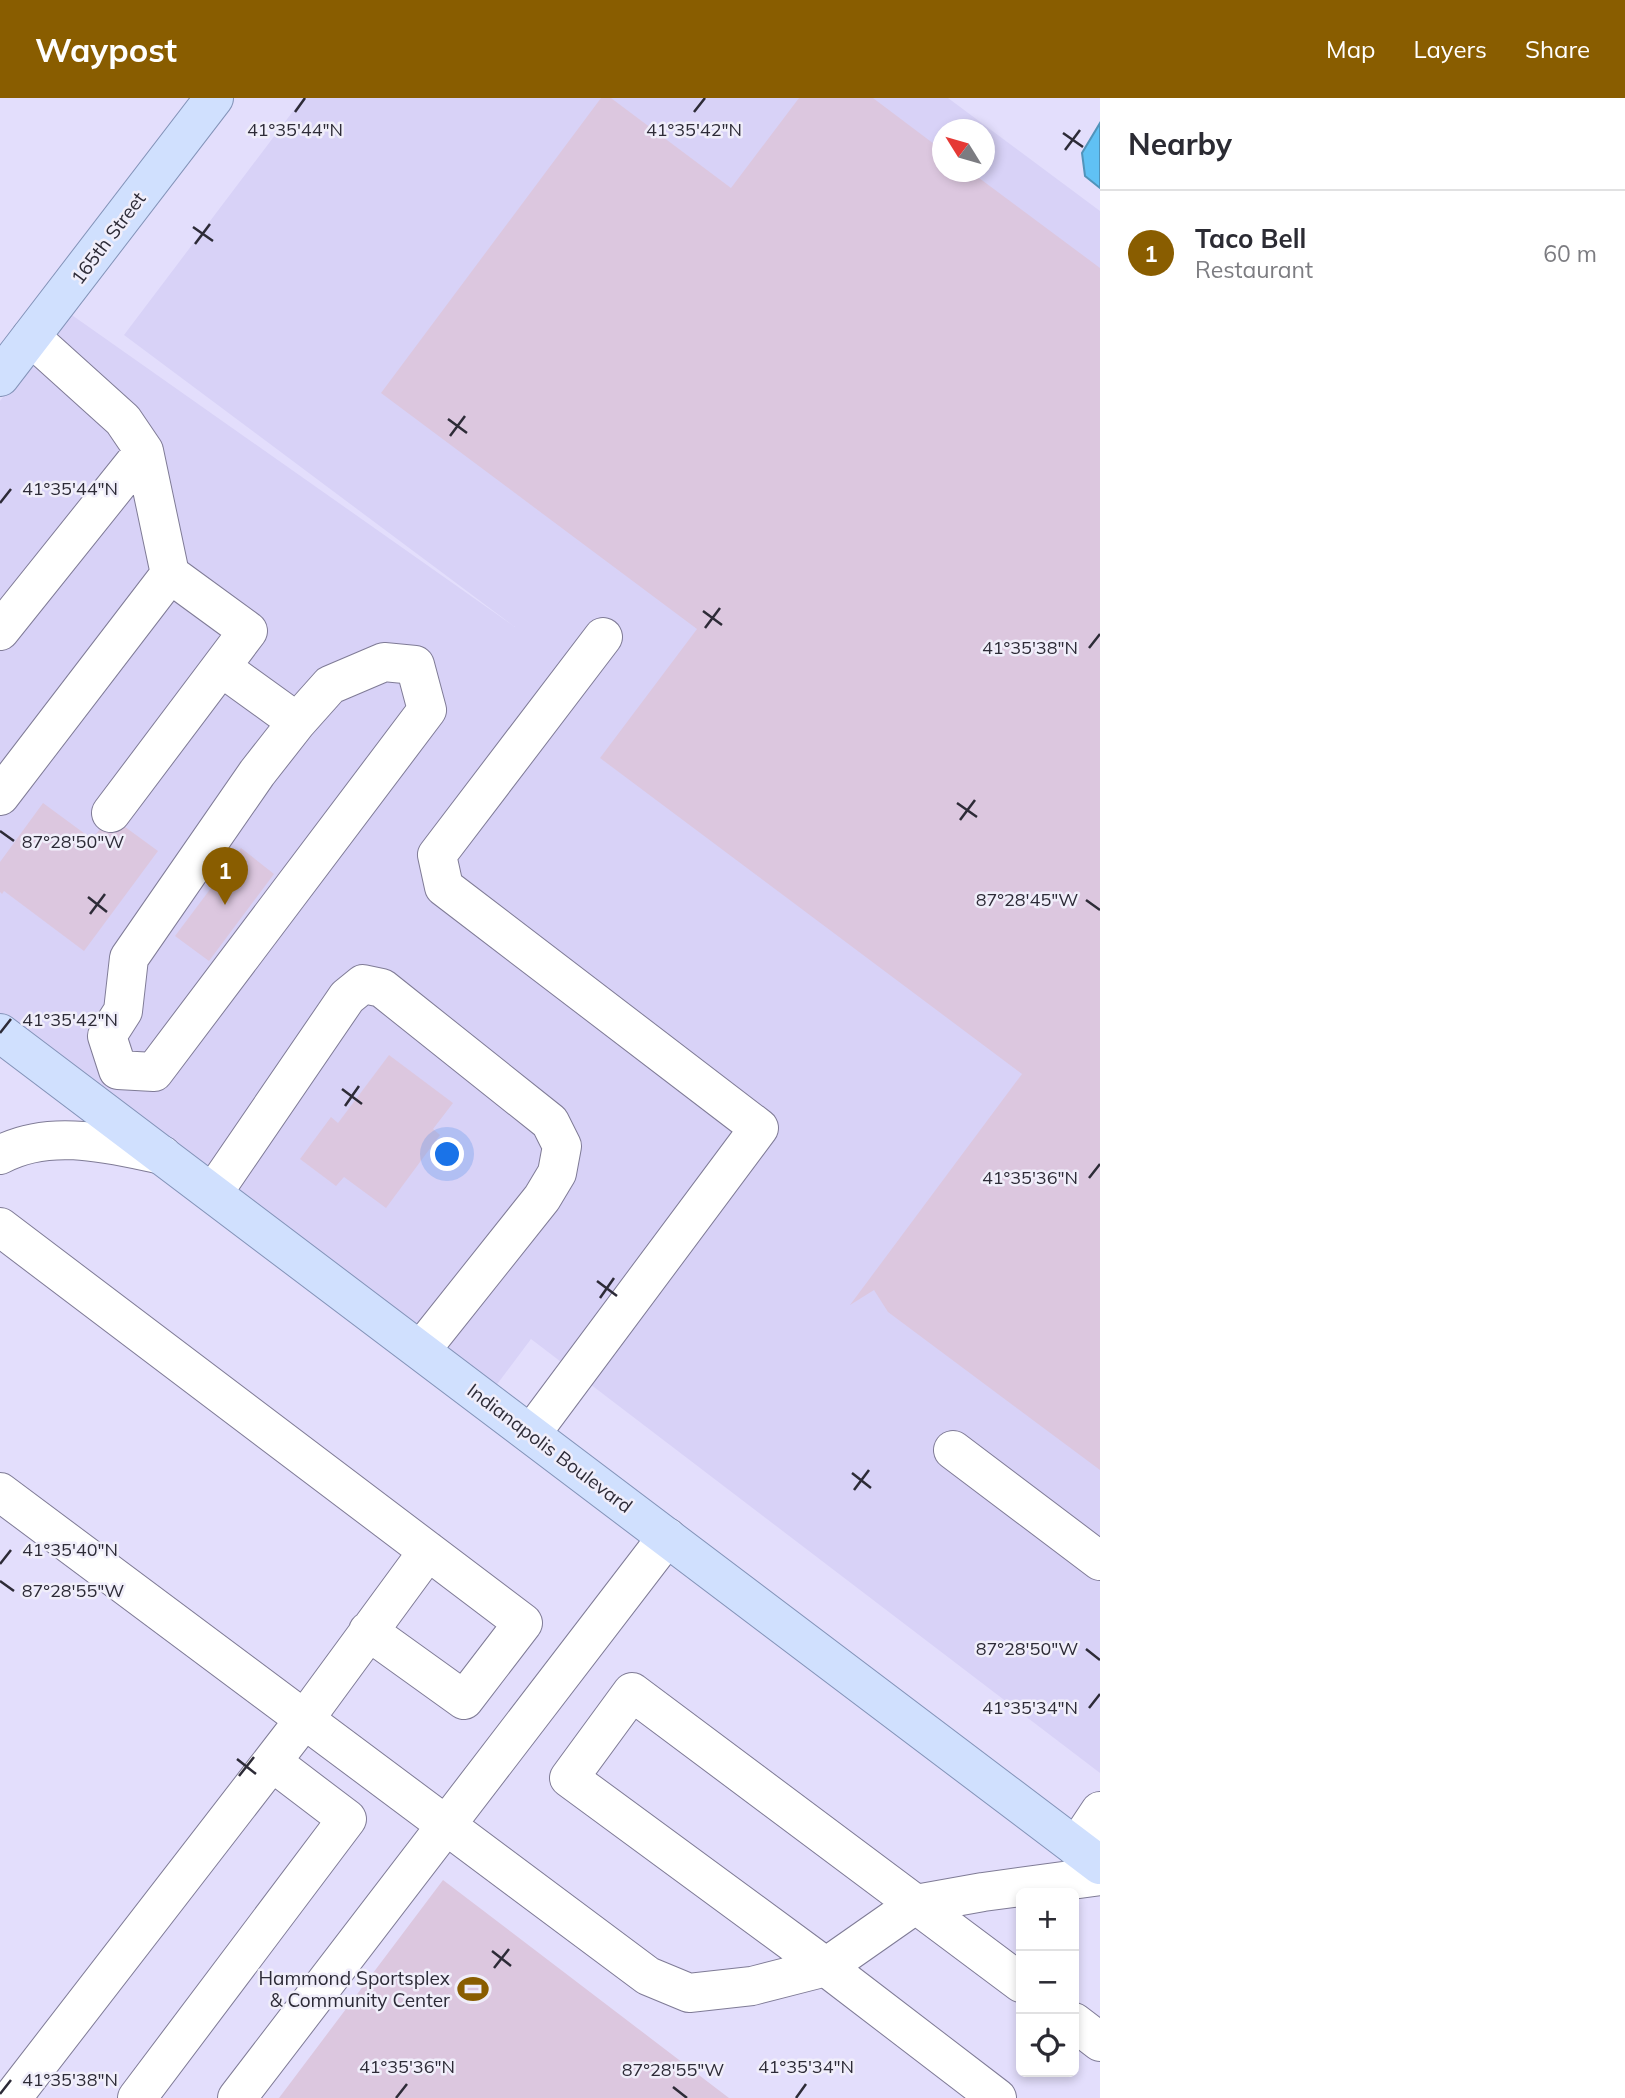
<!DOCTYPE html>
<html lang="en">
<head>
<meta charset="utf-8">
<style>
	:root { --surface:#fff; --page:#f2f2f3; --text:#2b2b33; --muted:#7c7c81; --line:#e1e1e2; --accent:#895d00 }
	body { margin:0; font-family:Mulish,sans-serif; background:var(--page); color:var(--text) }
	.controls { position:absolute; right:21px; bottom:21px; display:grid; overflow:hidden; border-radius:10px; box-shadow:0 4px 10px #0003 }
	.controls button { width:63px; height:63px; display:grid; place-items:center; padding:0; border:0; border-bottom:2px solid var(--line); background:var(--surface); color:var(--text); font:35px sans-serif }
	.compass { position:absolute; left:932px; top:21px; width:63px; height:63px; border-radius:50%; background:var(--surface); box-shadow:0 4px 10px #0003; rotate:307deg }
	.you { position:absolute; left:448px; top:1057px; width:24px; height:24px; margin:-18px; border:5px solid #fff; border-radius:50%; background:#1a73e8; box-shadow:0 0 0 10px #1a73e833 }
	.badge { display:grid; place-items:center; width:46px; height:46px; border-radius:50%; background:var(--accent); color:#fff; font-size:23px; font-weight:700 }
	.pin { position:absolute; translate:-50% -58px; filter:drop-shadow(0 2px 4px #0008) }
	.pin::after { content:''; position:absolute; top:37px; width:24px; height:21px; background:inherit; clip-path:polygon(0 0,100% 0,50% 100%) }
	.list { margin:0; padding:0; list-style:none }
	h2 { display:flex; justify-content:space-between; align-items:center; height:91px; margin:0; padding:0 28px; font-size:30px }
	h2 small { font-size:23px; font-weight:400; color:var(--muted) }
	.list li { display:grid; grid-template-columns:46px 1fr auto; gap:21px; align-items:center; box-sizing:border-box; height:126px; padding:0 28px; border-top:2px solid var(--line) }
	.list b { display:block; font-size:26px; white-space:nowrap }
	.list p { margin:0; font-size:23px; white-space:nowrap; color:var(--muted) }
	.list em { font-size:23px; font-style:normal; color:var(--muted) }
	.icon { flex:none; width:38px; height:38px; fill:none; stroke:currentColor; stroke-width:2; stroke-linecap:round; stroke-linejoin:round }
	.map { position:relative; flex:none; width:1100px; height:2000px; overflow:hidden }
	header { display:flex; align-items:center; gap:42px; box-sizing:border-box; height:98px; padding:0 35px; background:var(--accent); color:#fff }
	header strong { font-size:33px }
	nav { display:flex; gap:38px; margin-inline-start:auto; font-size:24px }
	main { display:flex }
	aside { flex:1; background:var(--surface) }
	.map>svg:first-child { display:block }
</style>
</head>
<body>
<header>
<strong>Waypost</strong>
<nav><a>Map</a><a>Layers</a><a>Share</a></nav>
</header>
<main>
<div class="map">
<svg width="1100" height="2000" viewBox="0 0 1100 2000">
	<rect width="100%" height="100%" fill="#e3defc"/>
	<path fill="#d8d2f7" fill-rule="evenodd" d="M303,0H948L1100,113V1675L531,1241L495,1289L0,917V303L69,215L515,529L124,237ZM942,32H984V74H942Z"/>
	<path fill="#60c1f4" stroke="#5194bb" stroke-width="2" d="M1100,25V90L1085,78L1082,55Z"/>
	<path fill="#dcc7df" d="M601,0H611L731,90L799,0H873L942,52V74H971L1100,170V1372L888,1214L874,1192L850,1207L1022,976L600,660L697,531L381,295Z
		M43,705L92,741L110,718L158,753L84,853L4,793L2,796L0,794V764Z
		M241,750L274,776L209,863L175,838Z
		M389,957L453,1005L433,1031L440,1037L386,1110L344,1079L336,1088L300,1061L331,1019L338,1025Z
		M443,1782L729,2000H279Z"/>
	<g fill="none" stroke-linecap="round" stroke-linejoin="round">
		<g stroke="#7f7b96" stroke-width="40">
			<path id="minor" d="M0,533L144,353
				M384,564L415,567L427,612L154,974L118,972L107,938L123,913L129,860L257,675L297,624L330,587Z
				M221,569L297,624
				M0,698L170,476L144,353L123,322L31,239
				M111,715L248,533L170,476
				M0,1057C50,1030 110,1046 162,1057
				M213,1095L347,899L363,886L382,890L550,1024L562,1048L557,1075L542,1100L421,1252
				M0,1129L523,1525L464,1602L368,1533
				M531,1336L759,1030L444,789L437,757L603,539
				M953,1352L1100,1463
				M0,1394L648,1878L689,1895L752,1888L826,1869L916,1806L983,1794L1100,1778
				M1076,1749L1100,1713
				M1074,1924L1100,1944
				M12,2000L304,1622L428,1453
				M137,2000L347,1721L272,1664
				M237,2000L667,1439
				M997,2000L826,1869L569,1680L632,1594L1021,1885"/>
		</g>
		<g stroke="#8393b8" stroke-width="40">
			<path id="major" d="M0,279L214,0
				M0,935L1100,1767"/>
		</g>
		<use href="#minor" stroke="#fff" stroke-width="38"/>
		<use href="#major" stroke="#d0e0fe" stroke-width="38"/>
	</g>
	<path fill="none" stroke="#2d2b37" stroke-width="2.5" d="M295,14L305,0M694,14L705,0M1063,35L1083,49M1065,52L1080,32M193,129L213,143M195,146L210,126M448,321L467,335M450,338L465,318M0,405L11,391M703,513L722,527M705,530L720,510M1089,550L1100,536M957,705L977,719M960,722L975,702M0,733L14,743M88,799L107,814M1086,802L1100,812M90,816L105,796M0,935L11,921M342,991L362,1006M345,1008L359,988M1089,1080L1100,1066M597,1183L617,1198M600,1200L614,1180M852,1375L871,1390M854,1392L869,1372M0,1466L11,1452M0,1483L14,1493M1086,1551L1100,1562M1089,1610L1100,1596M237,1661L256,1676M239,1678L254,1659M492,1853L511,1868M494,1870L509,1851M673,1989L687,2000M0,1996L11,1982M396,2000L407,1986M796,2000L806,1986"/>
	<defs>
		<g id="stadium-bare" transform="scale(2.415)"><path d="M0-5a6.5 5 0 1 0 0 10a6.5 5 0 1 0 0-10ZM-3.5-1.8h7v3.6h-7Z" fill="#895d00" stroke="#f0eefa" stroke-width="2.5" paint-order="stroke"/></g>
	</defs>
	<g fill-rule="evenodd">
		<use href="#stadium-bare" x="473" y="1891"/>
	</g>
	<g text-anchor="middle" stroke-width="5" stroke-linejoin="round" paint-order="stroke">
		<g font-size="19" fill="#2d2b37" stroke="#f0eefa">
			<text transform="translate(108 140) rotate(-53)" y="7">165th Street</text>
			<text transform="translate(550 1350) rotate(37)" y="7">Indianapolis Boulevard</text>
		</g>
		<g font-size="19" fill="#2d2b37" stroke="#f0eefa" text-anchor="end">
			<text x="450" y="1887">Hammond Sportsplex<tspan x="450" dy="22">&amp; Community Center</tspan></text>
		</g>
	</g>
	<g font-size="18" text-anchor="middle" fill="#2d2b37" stroke="#f0eefa" stroke-width="5" stroke-linejoin="round" paint-order="stroke">
		<text x="295" y="38">41°35'44"N</text>
		<text x="694" y="38">41°35'42"N</text>
		<text x="70" y="397">41°35'44"N</text>
		<text x="1030" y="556">41°35'38"N</text>
		<text x="73" y="750">87°28'50"W</text>
		<text x="1027" y="808">87°28'45"W</text>
		<text x="70" y="928">41°35'42"N</text>
		<text x="1030" y="1086">41°35'36"N</text>
		<text x="70" y="1458">41°35'40"N</text>
		<text x="73" y="1499">87°28'55"W</text>
		<text x="1027" y="1557">87°28'50"W</text>
		<text x="1030" y="1616">41°35'34"N</text>
		<text x="407" y="1975">41°35'36"N</text>
		<text x="806" y="1975">41°35'34"N</text>
		<text x="673" y="1978">87°28'55"W</text>
		<text x="70" y="1988">41°35'38"N</text>
	</g>
</svg>
<div class="controls">
<button>+</button>
<button>−</button>
<button><svg class="icon" aria-label="locate" viewBox="0 0 24 24"><circle cx="12" cy="12" r="6"/><path d="M12 2v4M12 18v4M2 12h4M18 12h4"/></svg></button>
</div>
<svg class="compass" viewBox="-18 -18 36 36"><path d="M0-13l5 13h-10z" fill="#e53935"/><path d="M0 13l5-13h-10z" fill="#7c7c81"/></svg>
<div class="you"></div>
<div class="pin badge" style="left:225px;top:807px">1</div>
</div>
<aside>
<h2>Nearby<small></small></h2>
<ul class="list">
<li><span class="badge">1</span><div><b>Taco Bell</b><p>Restaurant</p></div><em>60 m</em></li>
</ul>
</aside>
</main>
</body>
</html>
